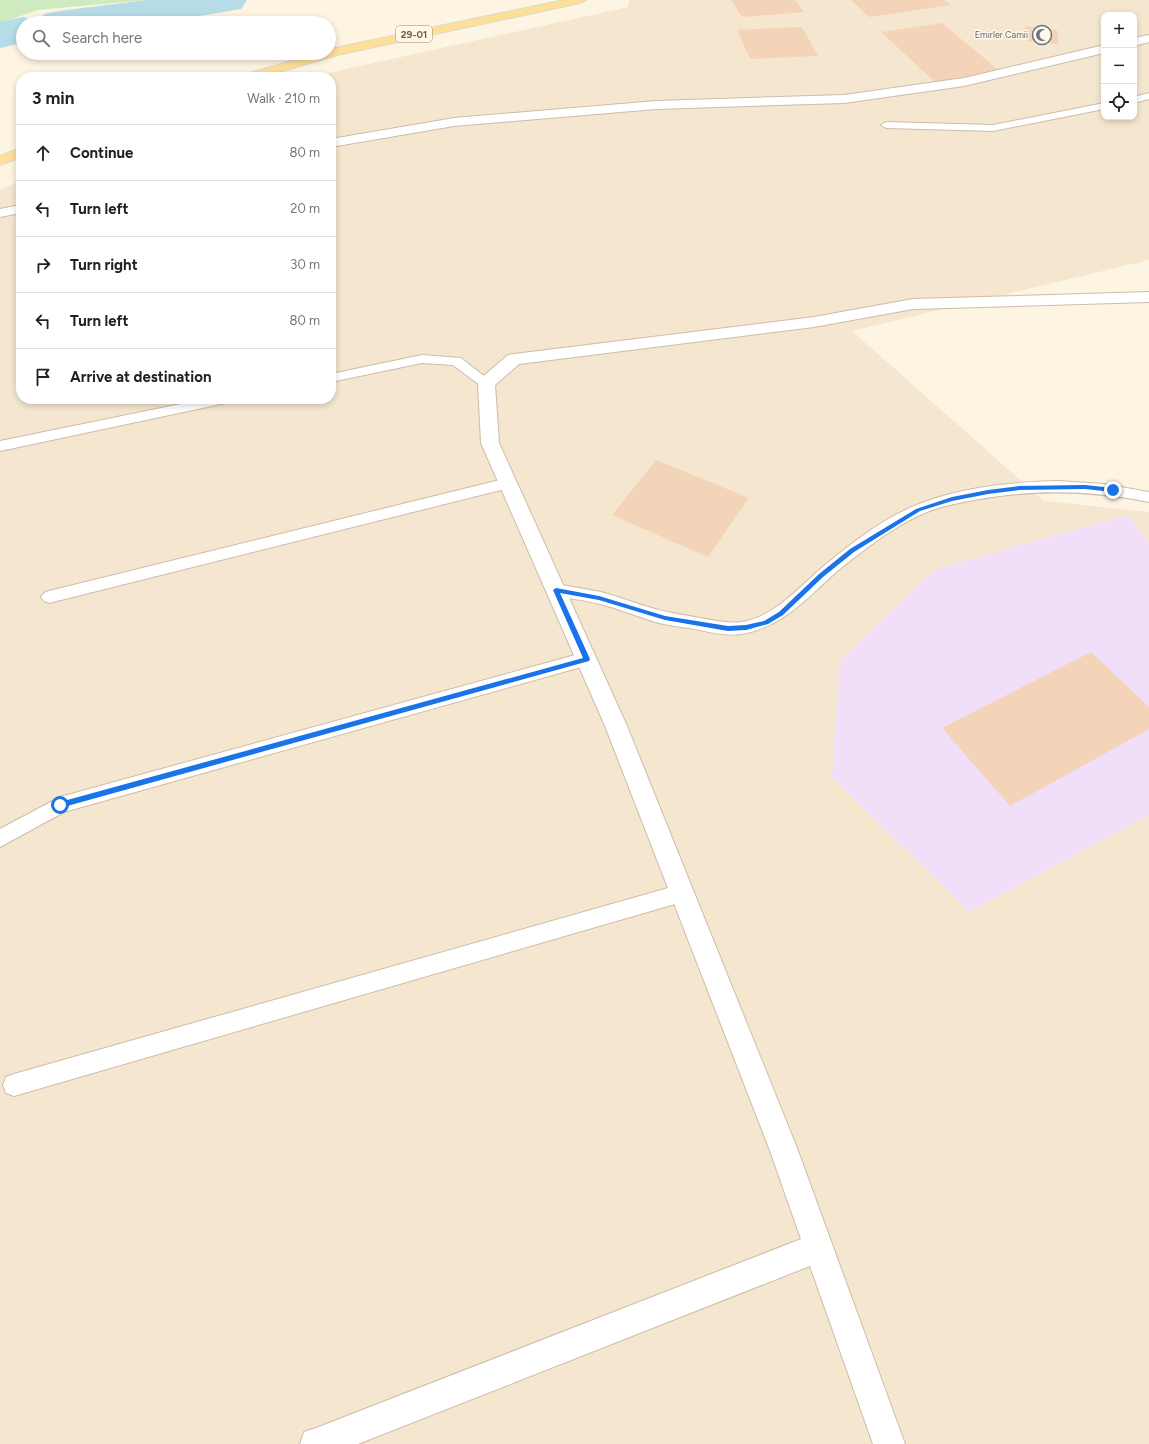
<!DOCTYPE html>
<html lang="en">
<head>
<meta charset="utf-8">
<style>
	:root { --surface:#fff; --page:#f2f2f2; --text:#222; --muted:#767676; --line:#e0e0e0 }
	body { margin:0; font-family:Figtree,sans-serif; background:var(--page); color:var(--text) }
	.controls { position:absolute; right:12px; top:12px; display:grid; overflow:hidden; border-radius:8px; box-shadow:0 2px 6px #0003 }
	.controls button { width:36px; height:36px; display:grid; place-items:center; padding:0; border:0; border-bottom:1px solid var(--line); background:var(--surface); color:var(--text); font:20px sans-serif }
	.stop { position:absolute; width:12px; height:12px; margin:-9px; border:3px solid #1a73e8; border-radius:50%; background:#fff }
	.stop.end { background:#1a73e8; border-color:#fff; box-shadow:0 1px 4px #0008 }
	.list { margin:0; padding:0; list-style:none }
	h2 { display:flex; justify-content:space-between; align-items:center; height:52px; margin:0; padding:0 16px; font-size:17px }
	h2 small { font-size:13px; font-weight:400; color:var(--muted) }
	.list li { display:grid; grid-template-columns:26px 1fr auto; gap:12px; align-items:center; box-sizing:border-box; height:56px; padding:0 16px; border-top:1px solid var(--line) }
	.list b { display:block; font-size:15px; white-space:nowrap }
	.list em { font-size:13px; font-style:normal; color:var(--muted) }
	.icon { flex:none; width:22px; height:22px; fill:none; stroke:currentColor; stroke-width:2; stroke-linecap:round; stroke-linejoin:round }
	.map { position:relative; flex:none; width:1149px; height:1444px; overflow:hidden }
	.search { position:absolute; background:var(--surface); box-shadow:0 2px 6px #0003; left:16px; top:16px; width:320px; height:44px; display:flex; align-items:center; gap:10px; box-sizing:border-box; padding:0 14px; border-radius:22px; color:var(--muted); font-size:15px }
	.panel { position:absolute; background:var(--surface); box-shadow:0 2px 6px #0003; left:16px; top:72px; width:320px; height:332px; border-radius:16px }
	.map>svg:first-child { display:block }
</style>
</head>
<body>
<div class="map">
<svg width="1149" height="1444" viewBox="0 0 1149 1444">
	<rect width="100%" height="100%" fill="#fdf4e1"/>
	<path fill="#f5e6cf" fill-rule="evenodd" d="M629,0H1149V260L852,331L1044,501L1149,512V1444H0V190L21,180V399H331V77H310L628,7ZM1104,15H1134V117H1104Z"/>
	<path fill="#f1def9" d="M1128,515L1149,543V815L969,912L832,777L840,661L935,569Z"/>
	<path fill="#ceebbf" d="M0,0H146L38,10L0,23Z"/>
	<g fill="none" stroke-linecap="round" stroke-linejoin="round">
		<path fill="#b5dce7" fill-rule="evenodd" d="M146,0H247L241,9L158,23H23V43L0,48V22L23,17L39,22L44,14L59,11Z"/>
	</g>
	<path fill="#f3d4b8" d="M731,0H795L804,12L742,17Z
		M851,0H944L951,5L869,17Z
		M942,23L1001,72L936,83L881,32Z
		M1025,26L1057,30L1059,44L1026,41Z
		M802,27L818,56L750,59L737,30Z
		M656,460L749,498L708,557L612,515Z
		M1091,652L1149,707V729L1010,806L942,728Z"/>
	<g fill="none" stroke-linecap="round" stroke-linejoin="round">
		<g stroke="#cebca8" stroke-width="2">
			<path id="lane" d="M1149,93V99L1134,103V97Z
				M1104,103V109L993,131L886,128L881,125L886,122L993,125Z
				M422,355L461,358L493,383L491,386L486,387L481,386L453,365L422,363L331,382V374Z
				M205,399H233L231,402L226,403L0,451V441Z
				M508,478L513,479L515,483L513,487L49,603L44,601L41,597L44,593L49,591Z
				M1058,481L1104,484L1149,492V502C1090,490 1033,489 974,500C958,503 942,506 927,512C895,525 868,547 841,568C810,594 784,628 741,634C727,636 713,633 700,630C685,627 670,626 655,622C637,616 619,609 600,604C586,600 571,599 556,596L551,594L548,590L551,586L556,584C571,587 586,589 601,592C619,597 637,604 655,609C670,613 685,615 700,618C714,620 728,624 742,622C778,616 803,582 830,561C857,539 886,517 919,504C962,487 1012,482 1058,481Z
				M586,652L592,654L594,659L592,664L64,812L0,847V829L60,797Z
				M682,884L689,887L691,893L689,899L682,902L14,1096L6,1093L3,1085L6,1077L14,1074Z"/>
		</g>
		<g stroke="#cebca8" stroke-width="2">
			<path id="street" d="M1149,35V42L1134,46V38Z
				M1104,45V53L964,86L844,103L656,109L454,126L331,147V139L454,118L656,101L844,95L964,78Z
				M21,205V213L0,217V209Z
				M1149,292V302L913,309L814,327L519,364L495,385L499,443L627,726L797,1148L905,1444H873L810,1266L358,1444H300L304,1432L316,1428L801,1239L769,1148L605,726L481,443L478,383L480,379L508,355L514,354L814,317L913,299Z"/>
		</g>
		<g stroke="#ded8d3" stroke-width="2">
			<path id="primary" d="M564,0H586L580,3L337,55L263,77H244L246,74L319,53H329V50L335,48Z
				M21,148V157L0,165V156Z"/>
		</g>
		<use href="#lane" fill="#fff" fill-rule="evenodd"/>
		<use href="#street" fill="#fff" fill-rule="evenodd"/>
		<use href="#primary" fill="#fedf97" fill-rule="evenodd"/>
	</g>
	<path fill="#1a73e8" d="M1085,485L1113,488L1116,490L1113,492L1085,489L1019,490L988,494L952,501L920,511L854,552L823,577L783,615L768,624L746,630L728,631L665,620L599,600L560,593L590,659L589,661L60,808L56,805L60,802L583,658L553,590L556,588L599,596L665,616L728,626L746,625L764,621L779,612L819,574L850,549L916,509L952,497L988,490L1019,486Z"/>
	<defs>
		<g id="mosque-ring" transform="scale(1)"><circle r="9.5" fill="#fff8e8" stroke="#6b7280" stroke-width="1.5"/><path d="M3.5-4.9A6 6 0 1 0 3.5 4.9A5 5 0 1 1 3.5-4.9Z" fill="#6b7280"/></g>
	</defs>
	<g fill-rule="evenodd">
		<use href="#mosque-ring" x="1042" y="35"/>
	</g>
	<g text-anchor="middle" stroke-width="3" stroke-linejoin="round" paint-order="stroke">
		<g font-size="9" fill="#5b616d" stroke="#fff8e8" text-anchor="end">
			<text x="1028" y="38">Emirler Camii</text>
		</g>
		<rect fill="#fff8e8" stroke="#9e8a77" stroke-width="1" x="396" y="26" width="36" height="16" rx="3"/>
		<g font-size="10" font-weight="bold" fill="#755b47">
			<text x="414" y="38">29-01</text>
		</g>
	</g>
</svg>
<div class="controls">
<button>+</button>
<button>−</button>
<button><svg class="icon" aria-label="locate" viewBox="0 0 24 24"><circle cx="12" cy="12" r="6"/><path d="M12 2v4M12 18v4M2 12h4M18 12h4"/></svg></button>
</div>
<div class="stop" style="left:60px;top:805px"></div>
<div class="stop end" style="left:1113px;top:490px"></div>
<div class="search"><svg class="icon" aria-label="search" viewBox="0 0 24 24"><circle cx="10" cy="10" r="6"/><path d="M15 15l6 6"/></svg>Search here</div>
<section class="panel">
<h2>3 min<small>Walk · 210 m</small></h2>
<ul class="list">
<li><svg class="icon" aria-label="ahead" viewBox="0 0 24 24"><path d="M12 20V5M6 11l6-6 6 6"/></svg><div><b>Continue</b></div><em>80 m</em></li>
<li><svg class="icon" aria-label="left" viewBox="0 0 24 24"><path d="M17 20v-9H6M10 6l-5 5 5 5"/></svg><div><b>Turn left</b></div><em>20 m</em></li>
<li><svg class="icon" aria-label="right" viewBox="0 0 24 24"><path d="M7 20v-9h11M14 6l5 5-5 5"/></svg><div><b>Turn right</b></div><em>30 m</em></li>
<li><svg class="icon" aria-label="left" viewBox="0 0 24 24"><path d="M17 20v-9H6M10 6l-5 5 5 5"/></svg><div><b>Turn left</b></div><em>80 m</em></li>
<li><svg class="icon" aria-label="arrive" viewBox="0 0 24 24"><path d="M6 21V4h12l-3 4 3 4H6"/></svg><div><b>Arrive at destination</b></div></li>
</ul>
</section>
</div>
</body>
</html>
